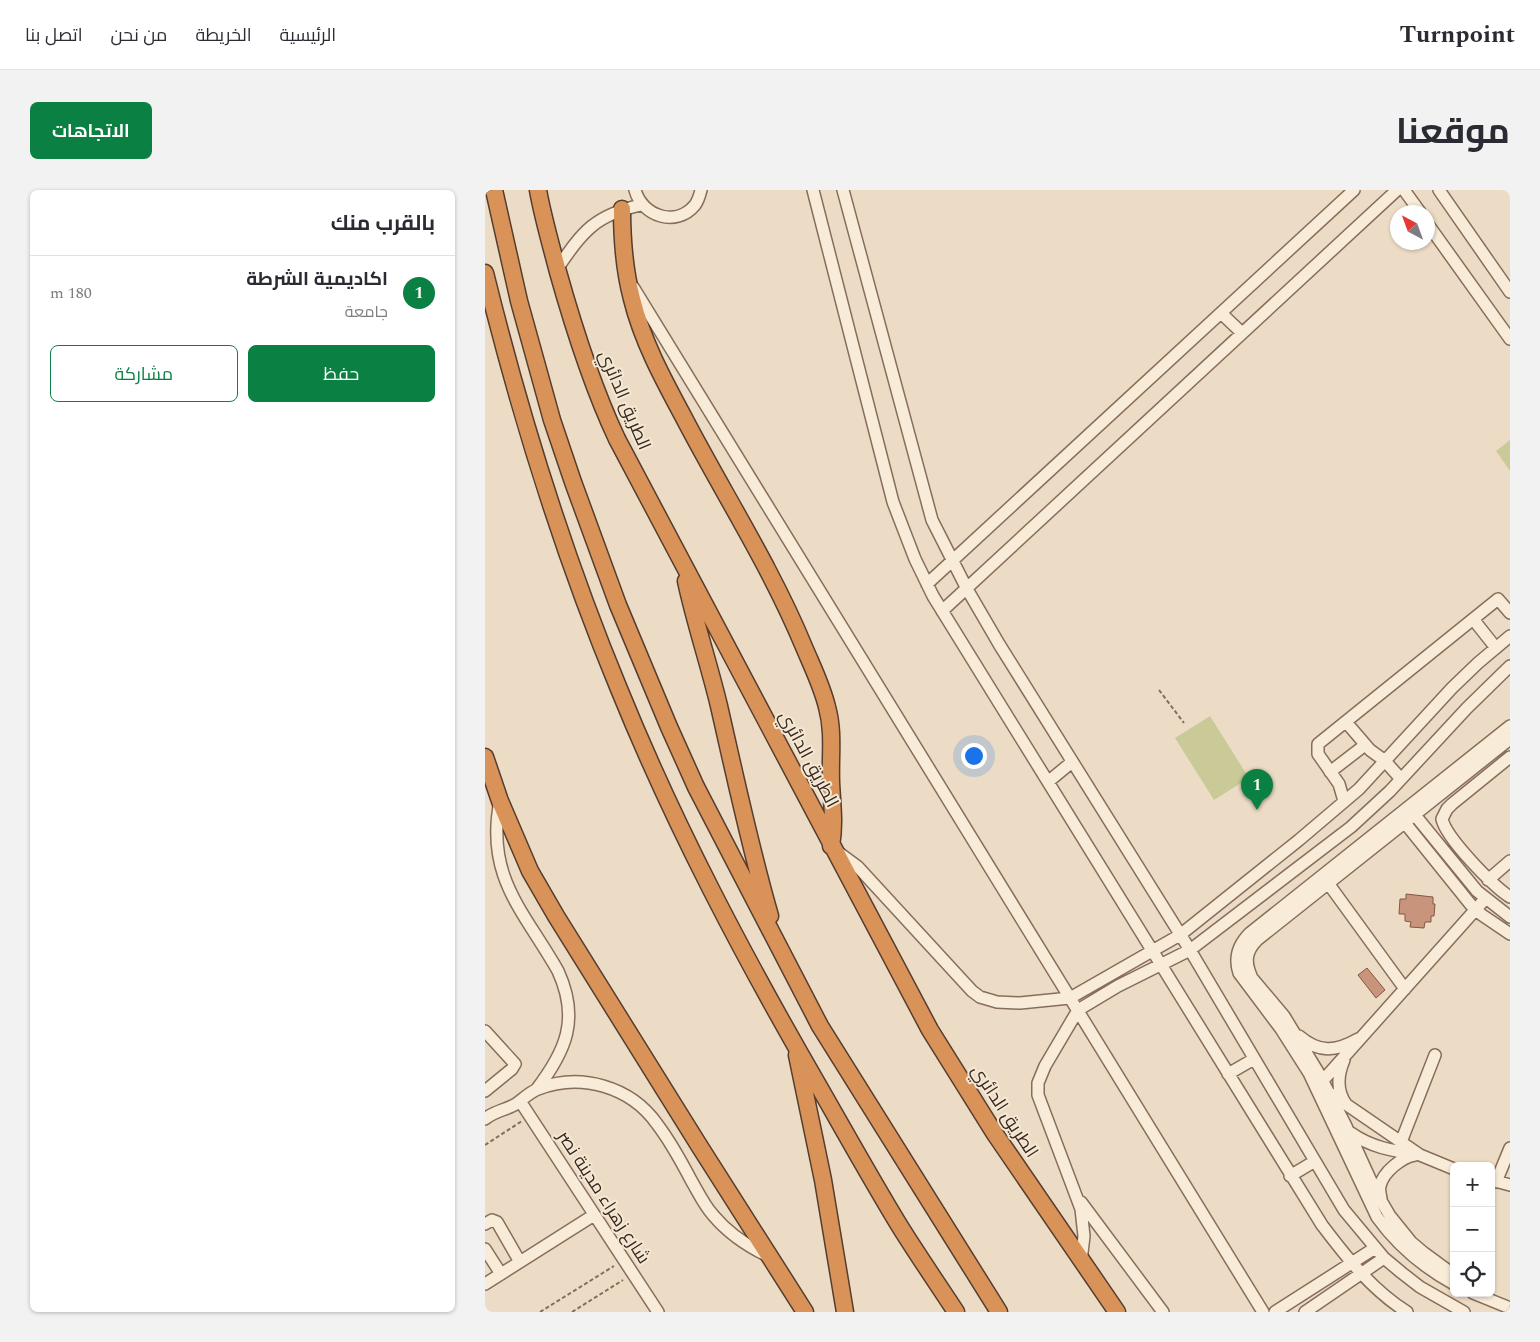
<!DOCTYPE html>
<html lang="ar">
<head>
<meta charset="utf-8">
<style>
	:root { --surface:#fff; --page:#f2f2f3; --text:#2b2b33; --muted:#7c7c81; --line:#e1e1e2; --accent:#0b8043 }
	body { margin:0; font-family:Spectral,Cairo,serif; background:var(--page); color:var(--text); direction:rtl }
	.controls { position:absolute; right:15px; bottom:15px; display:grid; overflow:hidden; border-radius:8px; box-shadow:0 1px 4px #0004 }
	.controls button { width:45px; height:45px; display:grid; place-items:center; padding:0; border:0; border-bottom:1px solid var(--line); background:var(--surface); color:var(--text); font:25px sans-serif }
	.compass { position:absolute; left:905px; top:15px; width:45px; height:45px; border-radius:50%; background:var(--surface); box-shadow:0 1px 4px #0004; rotate:319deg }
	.you { position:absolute; left:488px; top:565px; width:18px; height:18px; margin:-12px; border:4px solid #fff; border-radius:50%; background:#1a73e8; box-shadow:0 0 0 8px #1a73e833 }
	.badge { display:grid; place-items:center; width:32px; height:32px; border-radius:50%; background:var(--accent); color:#fff; font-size:16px; font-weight:700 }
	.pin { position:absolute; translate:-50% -41px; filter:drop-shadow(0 1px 2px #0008) }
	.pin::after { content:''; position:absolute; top:26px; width:18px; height:15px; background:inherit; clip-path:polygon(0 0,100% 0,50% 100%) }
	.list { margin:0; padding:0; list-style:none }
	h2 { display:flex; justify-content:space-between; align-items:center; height:65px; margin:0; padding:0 20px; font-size:21px }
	h2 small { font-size:16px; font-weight:400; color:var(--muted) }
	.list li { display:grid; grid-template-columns:32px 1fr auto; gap:15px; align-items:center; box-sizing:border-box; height:75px; padding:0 20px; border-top:1px solid var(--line) }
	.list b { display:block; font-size:19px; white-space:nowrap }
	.list p { margin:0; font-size:16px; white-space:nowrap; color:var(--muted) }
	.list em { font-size:16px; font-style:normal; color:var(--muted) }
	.actions { display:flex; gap:10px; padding:15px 20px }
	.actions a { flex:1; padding:11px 0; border:1px solid var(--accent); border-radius:8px; text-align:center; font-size:18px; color:var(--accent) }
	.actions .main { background:var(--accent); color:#fff }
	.icon { flex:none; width:28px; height:28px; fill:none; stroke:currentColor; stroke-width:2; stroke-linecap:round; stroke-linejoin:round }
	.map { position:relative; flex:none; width:1025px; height:1122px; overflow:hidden; direction:ltr; border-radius:8px }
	header { display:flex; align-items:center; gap:30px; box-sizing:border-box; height:70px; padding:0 25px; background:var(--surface); border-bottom:1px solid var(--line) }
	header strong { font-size:24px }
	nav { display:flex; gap:28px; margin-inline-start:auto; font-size:18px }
	.intro { display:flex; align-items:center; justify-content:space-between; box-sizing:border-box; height:120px; padding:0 30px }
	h1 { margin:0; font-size:35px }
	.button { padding:12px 22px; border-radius:8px; background:var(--accent); color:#fff; font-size:18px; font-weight:700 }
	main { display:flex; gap:30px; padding:0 30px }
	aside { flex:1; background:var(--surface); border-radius:8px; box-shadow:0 1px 4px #0004 }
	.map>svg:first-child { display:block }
</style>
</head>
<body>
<header>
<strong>Turnpoint</strong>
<nav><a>الرئيسية</a><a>الخريطة</a><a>من نحن</a><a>اتصل بنا</a></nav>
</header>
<div class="intro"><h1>موقعنا</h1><a class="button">الاتجاهات</a></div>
<main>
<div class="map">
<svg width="1025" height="1122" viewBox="0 0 1025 1122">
	<rect width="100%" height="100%" fill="#eddcc5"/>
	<path fill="#caca99" d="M1025,250V281L1011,261Z
		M725,526L764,588L729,610L690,548Z"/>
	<path fill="#c9947c" stroke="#855642" d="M921,704L948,707V714H950L949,726H946V732H940L939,738L925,737L926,732L920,731V724H914L915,709H921Z
		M882,778L900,800L891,808L873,785Z"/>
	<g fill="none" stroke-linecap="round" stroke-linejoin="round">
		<g stroke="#876e5b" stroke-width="14">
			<path id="minor" d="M150,0C157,26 191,38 210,15C213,11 215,4 216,0
				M328,0L408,312L430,369L448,406L837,1035C862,1068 887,1100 922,1122
				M358,0L447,330L482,399L514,454L705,760L859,1020L899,1068L917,1083L935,1097L979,1122
				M919,0L935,22
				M954,0L1025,102
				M942,33L1025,149
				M72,79C98,41 110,25 156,15
				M148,97L778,1122
				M736,123L757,143
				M442,394L869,0
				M457,421L912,0
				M988,429L1011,458
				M861,532L885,560L900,571L916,589
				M1025,567L967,614L962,619L957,629C961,648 1008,696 1025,707
				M845,582L880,555
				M564,591L587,572
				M15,611C0,687 39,721 73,781C95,829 81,861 51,900
				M859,611L854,594L833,564V554L1013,409L1025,423
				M925,619L992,701L1025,727
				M916,628L986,715L997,725L1025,744
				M350,660L373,677L487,801L495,807L512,812L535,813L585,808L695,745L814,650L874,599L967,498L993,473L1025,446
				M840,689L920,799
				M1003,690L1025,671
				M0,841L30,874L27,879L0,901
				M814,846C834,863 850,862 873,849
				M859,870C853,884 851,900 861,914
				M743,884L769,869
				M833,896L1000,709
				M846,904L935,965L969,979
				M35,911L173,1122
				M0,929C9,921 21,920 31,914C38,909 45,902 53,899C96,882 146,897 172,934C185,951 196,971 206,990C213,1002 219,1015 228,1025C243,1043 262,1056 283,1066
				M866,943C886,957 907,961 931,964
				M916,952L950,865
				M805,986L830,971
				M1006,990L1025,995
				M1011,992L1025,958
				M896,1008C895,1004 894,1000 895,996C898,982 917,967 930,965
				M596,1012L678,1122
				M0,1034L7,1030L12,1032L35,1072
				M0,1059L16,1084
				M596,1071L599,1046L596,1019L553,905V893L560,876L593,820L633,796L705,760L866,637L905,601L982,518L1025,476
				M969,1085L939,1063L926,1052L905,1026L891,1002L860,934L833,882L799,826L767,788C760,773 760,762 772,750L1025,549
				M0,1094L109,1025
				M969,1094C938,1077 912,1055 892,1027L824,883L796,839L754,783C749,768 753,755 765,743L1025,536
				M988,1103L1025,1118
				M790,1122L890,1058
				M820,1122L899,1068"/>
		</g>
		<g stroke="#553d2f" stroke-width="19">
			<path id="highway" d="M9,0L34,111L67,230L88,292L133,415L184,537L211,597L335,836L514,1122
				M53,0C58,28 66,55 73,82C89,139 107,196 132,249L445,840L510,944L632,1122
				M137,19C137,50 139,79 147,109C157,150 178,189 198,226C238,303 286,377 319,457C327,476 337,496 342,517C349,542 345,566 346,592C347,614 350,634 346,656
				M0,83C35,225 78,364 134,499C190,637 259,767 333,895C360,942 386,989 414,1035C432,1064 452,1093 471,1122
				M201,391C210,433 224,474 234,516C250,586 265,657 285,726
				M0,567L15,611L45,681L71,726L215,957L320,1122
				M312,865L338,990L360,1122"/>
		</g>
		<path stroke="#876e5b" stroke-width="2" stroke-dasharray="4 2.5" stroke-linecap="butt" d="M674,500L699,533
			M0,955L37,931
			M55,1122L129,1076
			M87,1122L138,1090"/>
		<use href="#minor" stroke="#f8ebd8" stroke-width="11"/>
		<use href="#highway" stroke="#d99358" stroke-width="16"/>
	</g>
	<g text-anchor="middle" stroke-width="4" stroke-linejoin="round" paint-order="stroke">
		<g font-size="18" fill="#37281f" stroke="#f4e8d4">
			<text transform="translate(140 210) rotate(67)" y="6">الطريق الدائري</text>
			<text transform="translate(324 569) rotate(62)" y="6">الطريق الدائري</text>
			<text transform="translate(520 921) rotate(57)" y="6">الطريق الدائري</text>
			<text transform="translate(119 1007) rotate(57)" y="6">شارع زهراء مدينة نصر</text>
		</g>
	</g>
</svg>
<div class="controls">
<button>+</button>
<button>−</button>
<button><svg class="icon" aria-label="locate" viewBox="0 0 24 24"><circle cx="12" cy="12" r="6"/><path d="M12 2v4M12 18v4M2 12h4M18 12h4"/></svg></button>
</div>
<svg class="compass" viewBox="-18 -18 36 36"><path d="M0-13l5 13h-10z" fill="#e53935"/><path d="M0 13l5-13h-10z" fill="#7c7c81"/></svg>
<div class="you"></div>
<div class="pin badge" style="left:772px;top:620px">1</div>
</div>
<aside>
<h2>بالقرب منك<small></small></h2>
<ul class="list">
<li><span class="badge">1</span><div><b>اكاديمية الشرطة</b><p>جامعة</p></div><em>180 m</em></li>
</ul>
<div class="actions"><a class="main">حفظ</a><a>مشاركة</a></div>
</aside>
</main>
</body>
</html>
